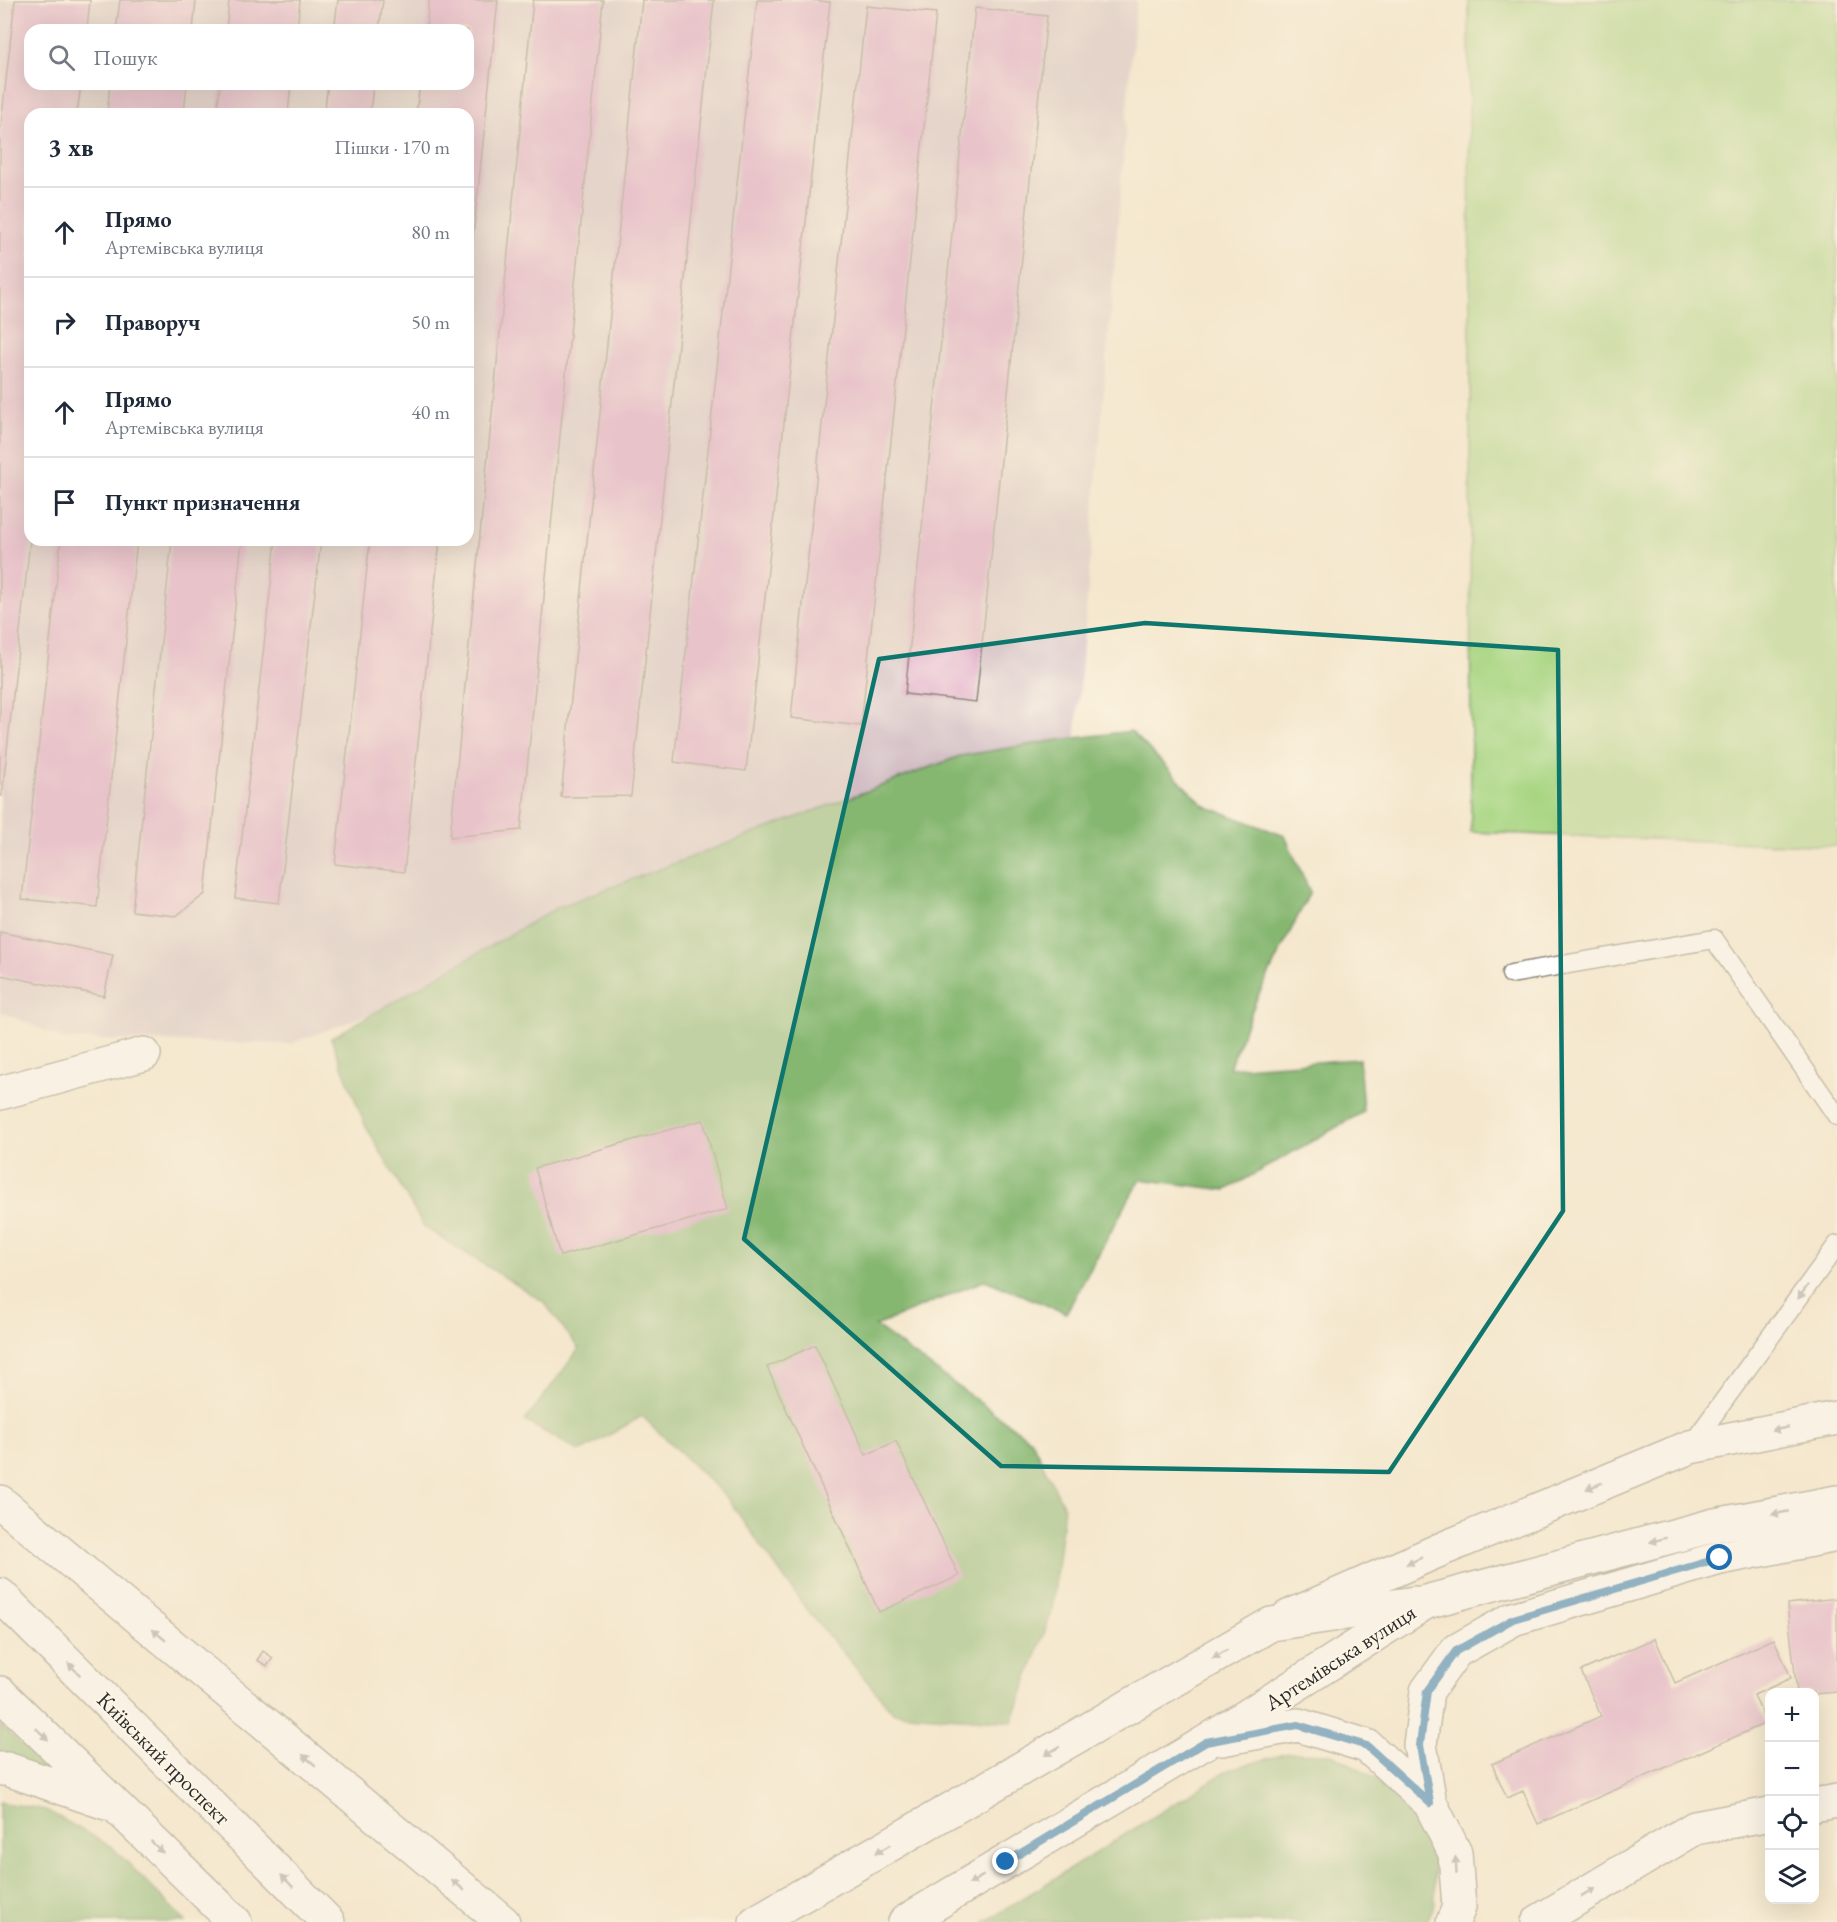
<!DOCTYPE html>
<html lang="uk">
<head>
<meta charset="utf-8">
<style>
	:root { --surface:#fff; --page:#f6f6f7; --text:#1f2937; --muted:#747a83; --line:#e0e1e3 }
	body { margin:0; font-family:"EB Garamond",serif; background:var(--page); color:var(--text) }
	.controls { position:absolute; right:18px; bottom:18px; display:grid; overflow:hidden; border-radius:12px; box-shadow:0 6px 24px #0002 }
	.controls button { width:54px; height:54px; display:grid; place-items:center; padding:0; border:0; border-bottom:2px solid var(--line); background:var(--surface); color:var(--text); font:30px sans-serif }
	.stop { position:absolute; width:18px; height:18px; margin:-14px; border:4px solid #1f6fb2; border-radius:50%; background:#fff }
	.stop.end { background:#1f6fb2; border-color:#fff; box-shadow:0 2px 6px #0008 }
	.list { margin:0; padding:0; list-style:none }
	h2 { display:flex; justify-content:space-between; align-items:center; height:78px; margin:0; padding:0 24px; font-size:26px }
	h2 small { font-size:20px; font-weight:400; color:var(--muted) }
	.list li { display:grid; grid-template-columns:39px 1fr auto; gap:18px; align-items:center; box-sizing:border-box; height:90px; padding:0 24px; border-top:2px solid var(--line) }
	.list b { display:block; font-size:22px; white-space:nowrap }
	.list p { margin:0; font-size:20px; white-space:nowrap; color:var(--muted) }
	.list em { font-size:20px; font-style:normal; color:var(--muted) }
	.icon { flex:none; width:33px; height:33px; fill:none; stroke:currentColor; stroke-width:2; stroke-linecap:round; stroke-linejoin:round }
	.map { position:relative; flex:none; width:1837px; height:1922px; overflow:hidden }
	.search { position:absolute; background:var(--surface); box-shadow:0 6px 24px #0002; left:24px; top:24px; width:450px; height:66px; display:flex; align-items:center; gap:15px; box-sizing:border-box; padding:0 21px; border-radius:18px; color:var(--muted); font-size:22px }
	.panel { position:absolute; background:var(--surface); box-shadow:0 6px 24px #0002; left:24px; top:108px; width:450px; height:438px; border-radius:18px }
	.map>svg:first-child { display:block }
</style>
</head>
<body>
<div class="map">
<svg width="1837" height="1922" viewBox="0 0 1837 1922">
	<rect width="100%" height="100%" fill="#fcf5e5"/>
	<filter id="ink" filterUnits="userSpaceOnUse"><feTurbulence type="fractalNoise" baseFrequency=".0167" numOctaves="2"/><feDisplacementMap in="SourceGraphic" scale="12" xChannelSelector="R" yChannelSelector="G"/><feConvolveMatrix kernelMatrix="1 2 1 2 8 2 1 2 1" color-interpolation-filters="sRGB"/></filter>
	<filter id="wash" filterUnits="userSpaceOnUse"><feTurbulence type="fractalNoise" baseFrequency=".008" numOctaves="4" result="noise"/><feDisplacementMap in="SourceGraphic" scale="24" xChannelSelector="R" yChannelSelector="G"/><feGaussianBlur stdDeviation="1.35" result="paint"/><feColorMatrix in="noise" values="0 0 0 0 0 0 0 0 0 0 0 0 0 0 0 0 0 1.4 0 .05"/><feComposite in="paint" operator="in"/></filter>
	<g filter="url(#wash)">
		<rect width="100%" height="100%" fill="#f4e7cd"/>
		<path fill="#d2bdc5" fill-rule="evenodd" d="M0,0H1136L1070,805L947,799L289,1044L64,1039L0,1011ZM30,30H468V84H30ZM30,114H468V540H30Z"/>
		<path fill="#a9d683" stroke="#6a8057" stroke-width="1.5" d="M1469,0H1837V846L1471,832Z"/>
		<path fill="#86b771" stroke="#58714e" stroke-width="1.5" d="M1131,731L1205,806L1285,836L1310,892L1257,998L1229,1068L1359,1059L1363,1112L1226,1190L1140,1179L1066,1313L985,1280L875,1326L1031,1440L1064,1507L1052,1611L1012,1722L894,1713L807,1610L727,1498L642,1416L580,1452L525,1421L579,1349L544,1302L424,1227L365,1125L331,1038L556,908L960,756L1052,741Z
			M0,1724L48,1771L0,1759Z
			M1288,1753L1332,1754L1375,1777L1410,1809L1434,1853L1435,1905L1426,1922H985L1230,1769Z
			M0,1802L46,1810L112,1847L186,1922H0Z"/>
		<g id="blocks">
			<path fill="#da99c6" d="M15,0H90L87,30H30V84H81L77,114H30V540L2,796H0V134Z
				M120,0H196L193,30H116Z
				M229,0H300L297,30H226Z
				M338,0H383L379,30H334Z
				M429,0H498L470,266H468V114H416L420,84H468V30H426Z
				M533,0H603L521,830L450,837Z
				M642,0H714L631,796L561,797Z
				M757,0H809L830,2L746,771L674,762Z
				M866,6L936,13L861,726L791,718Z
				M975,8L1047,16L976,702L905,694Z
				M110,84H187L184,114H107Z
				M220,84H291L288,114H217Z
				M328,84H373L370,114H324Z
				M61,540H137L97,907L22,899Z
				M172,540H242L205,894L176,916L132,911Z
				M276,540H321L279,903L235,898Z
				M370,540H440L404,872L335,864Z
				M0,932L113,955L104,996L0,975Z
				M703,1120L728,1209L560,1256L535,1168Z
				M815,1345L866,1455L896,1441L959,1576L879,1612L767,1367Z
				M1837,1598V1692L1814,1694V1692H1797L1787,1604Z
				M1655,1638L1675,1683L1774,1639L1791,1678L1754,1695L1766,1723L1538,1824L1523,1791L1507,1798L1492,1764L1601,1716L1581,1671Z
				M263,1651L273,1658L267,1666L257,1660Z"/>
		</g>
	</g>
	<g filter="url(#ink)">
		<use href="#blocks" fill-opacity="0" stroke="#90897c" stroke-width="1.5"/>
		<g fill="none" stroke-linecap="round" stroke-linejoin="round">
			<g stroke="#90897c" stroke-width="21">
				<path id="lane" d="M1511,974L1714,939L1837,1116
					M1690,1447L1837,1245"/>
			</g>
			<g stroke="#90897c" stroke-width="36">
				<path id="street" d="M0,1093L144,1054"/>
			</g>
			<g stroke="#90897c" stroke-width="36">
				<path id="secondary" d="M1288,1617L1435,1552L1690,1447L1837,1418
					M1814,1805L1837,1801
					M1538,1922L1695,1828L1770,1814"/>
			</g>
			<g stroke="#90897c" stroke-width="36">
				<path id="primary" d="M0,1502L503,1922
					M0,1595L328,1922
					M0,1693L235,1922
					M1222,1739L1298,1725L1367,1746L1430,1803
					M0,1769H7L106,1803
					M756,1922L1271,1624L1415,1603
					M905,1922L1206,1742L1426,1602L1715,1525L1837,1502
					M1453,1922L1459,1907L1455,1853L1430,1803L1420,1745L1427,1691L1456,1651L1513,1619L1720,1558L1837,1535"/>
			</g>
			<use href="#lane" stroke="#fff" stroke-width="18"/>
			<use href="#street" stroke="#fff" stroke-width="33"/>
			<use href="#secondary" stroke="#fff" stroke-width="33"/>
			<use href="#primary" stroke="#fff" stroke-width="33"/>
		</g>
		<defs><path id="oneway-solid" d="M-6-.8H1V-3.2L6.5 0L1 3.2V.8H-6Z" transform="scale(1.5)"/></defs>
		<g fill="#a0a0a0">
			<use href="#oneway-solid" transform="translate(1803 1292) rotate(126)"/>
			<use href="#oneway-solid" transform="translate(1780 1429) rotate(169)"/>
			<use href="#oneway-solid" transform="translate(1594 1486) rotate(158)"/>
			<use href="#oneway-solid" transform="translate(1780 1513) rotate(169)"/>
			<use href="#oneway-solid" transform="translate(1658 1540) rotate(165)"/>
			<use href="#oneway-solid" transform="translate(1414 1561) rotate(156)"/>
			<use href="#oneway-solid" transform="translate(159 1635) rotate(-140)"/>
			<use href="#oneway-solid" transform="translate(1220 1654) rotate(150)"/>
			<use href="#oneway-solid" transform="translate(74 1669) rotate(-135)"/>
			<use href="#oneway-solid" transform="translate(42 1734) rotate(44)"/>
			<use href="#oneway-solid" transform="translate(1052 1751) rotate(150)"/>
			<use href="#oneway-solid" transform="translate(309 1760) rotate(-140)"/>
			<use href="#oneway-solid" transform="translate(157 1847) rotate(44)"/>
			<use href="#oneway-solid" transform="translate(883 1849) rotate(150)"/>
			<use href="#oneway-solid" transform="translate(1456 1865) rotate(-94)"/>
			<use href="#oneway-solid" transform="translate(976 1880) rotate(149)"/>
			<use href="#oneway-solid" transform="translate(287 1881) rotate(-135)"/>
			<use href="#oneway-solid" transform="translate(458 1885) rotate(-140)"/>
			<use href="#oneway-solid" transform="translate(1588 1892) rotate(-31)"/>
		</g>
	</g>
	<g fill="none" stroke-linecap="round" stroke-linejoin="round" filter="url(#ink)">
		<path stroke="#1f6fb2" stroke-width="8" d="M1006,1862L1206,1742L1298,1725L1367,1746L1430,1803L1420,1745L1427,1691L1456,1651L1513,1619L1720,1558"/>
	</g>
	<path d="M0 0H1837V1922H0ZM1145,623L1558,650L1563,1211L1389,1472L1001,1466L744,1239L879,659Z" fill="#f4e7cd" fill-opacity=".55" fill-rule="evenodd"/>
	<path fill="none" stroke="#0f766e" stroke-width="4.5" stroke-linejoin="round" d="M1145,623L1558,650L1563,1211L1389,1472L1001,1466L744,1239L879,659Z"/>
	<g text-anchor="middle" stroke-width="4.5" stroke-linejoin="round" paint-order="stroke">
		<g font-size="22" fill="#2b2b2b" stroke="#fcf5e5">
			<text transform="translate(1340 1657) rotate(-33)" y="8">Артемівська вулиця</text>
			<text transform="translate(164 1758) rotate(45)" y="8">Київський проспект</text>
		</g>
	</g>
</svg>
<div class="controls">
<button>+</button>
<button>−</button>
<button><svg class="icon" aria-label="locate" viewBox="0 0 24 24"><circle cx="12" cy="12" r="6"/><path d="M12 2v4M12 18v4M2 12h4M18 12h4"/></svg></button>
<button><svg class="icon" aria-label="layers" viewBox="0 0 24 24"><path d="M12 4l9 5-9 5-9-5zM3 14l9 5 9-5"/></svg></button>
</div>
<div class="stop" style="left:1720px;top:1558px"></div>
<div class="stop end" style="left:1006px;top:1862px"></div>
<div class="search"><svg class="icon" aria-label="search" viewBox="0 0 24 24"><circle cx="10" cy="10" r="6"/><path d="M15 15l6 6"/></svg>Пошук</div>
<section class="panel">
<h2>3 хв<small>Пішки · 170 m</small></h2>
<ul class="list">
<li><svg class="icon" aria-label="ahead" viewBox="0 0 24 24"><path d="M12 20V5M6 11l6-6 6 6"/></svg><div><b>Прямо</b><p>Артемівська вулиця</p></div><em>80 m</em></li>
<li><svg class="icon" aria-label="right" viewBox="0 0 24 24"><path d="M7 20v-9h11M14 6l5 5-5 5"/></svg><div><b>Праворуч</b></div><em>50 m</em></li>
<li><svg class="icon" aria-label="ahead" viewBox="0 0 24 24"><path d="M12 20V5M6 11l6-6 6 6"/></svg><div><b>Прямо</b><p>Артемівська вулиця</p></div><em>40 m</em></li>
<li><svg class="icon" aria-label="arrive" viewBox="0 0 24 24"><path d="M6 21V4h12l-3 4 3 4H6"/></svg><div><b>Пункт призначення</b></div></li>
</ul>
</section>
</div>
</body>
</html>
